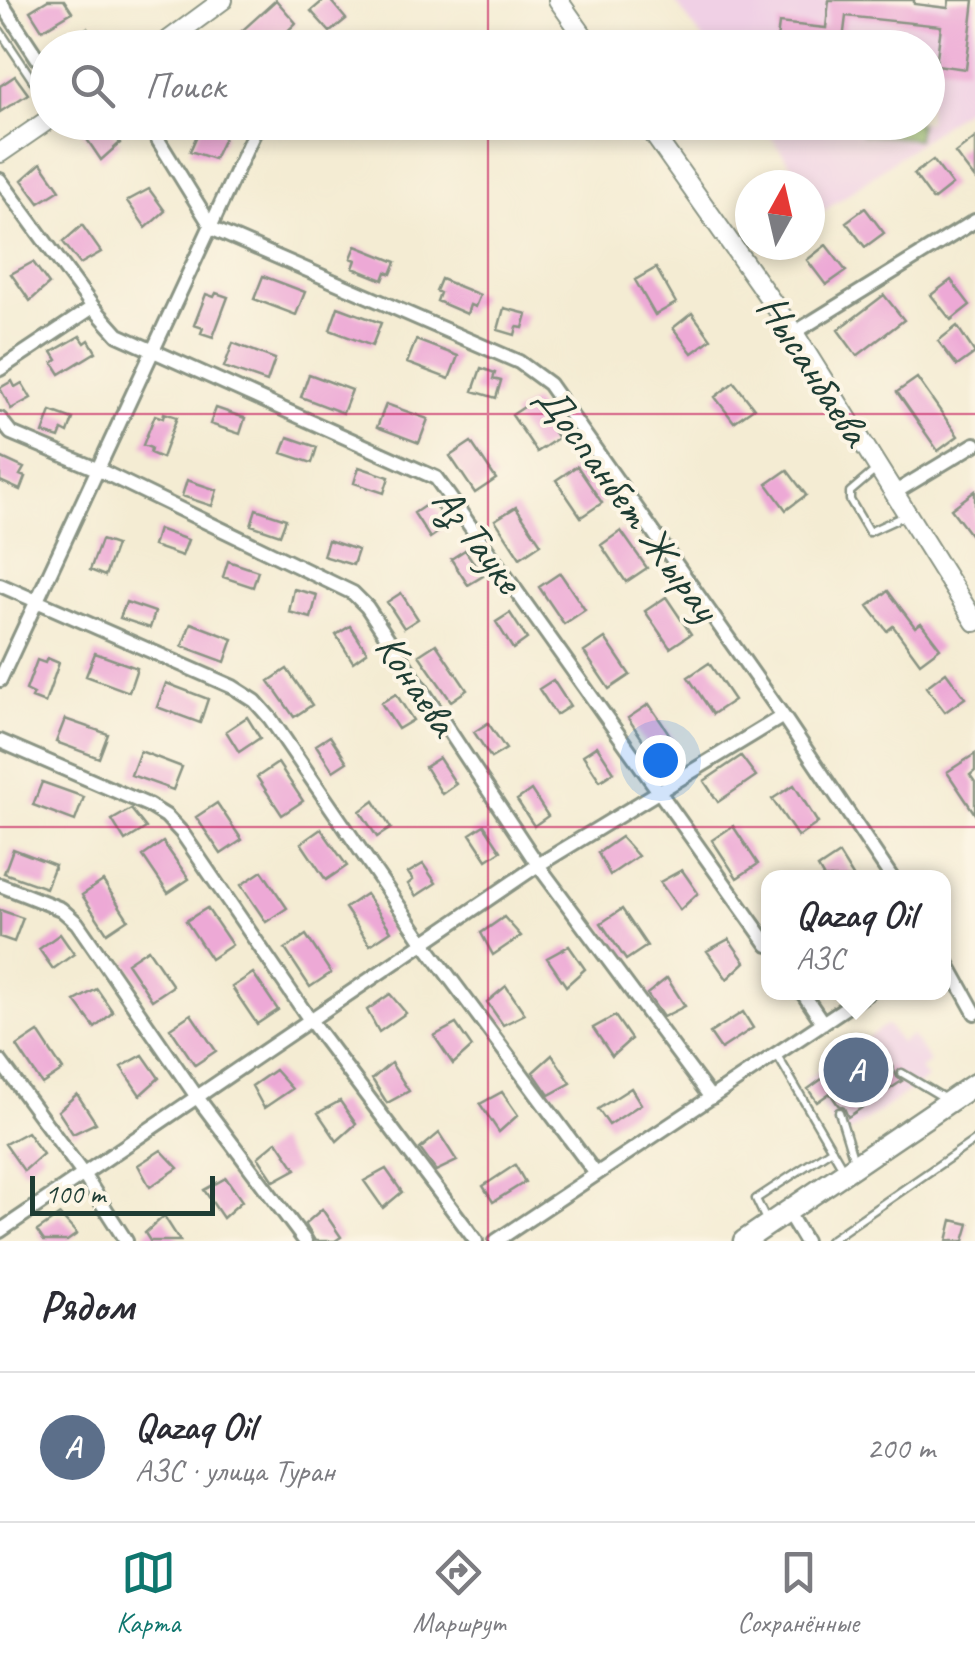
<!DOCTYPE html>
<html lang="ru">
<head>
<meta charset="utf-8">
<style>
	:root { --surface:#fff; --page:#f7f7f7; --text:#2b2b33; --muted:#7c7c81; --line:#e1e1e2; --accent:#0f766e }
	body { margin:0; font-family:Caveat,sans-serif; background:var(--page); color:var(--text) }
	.compass { position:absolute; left:735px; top:170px; width:90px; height:90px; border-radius:50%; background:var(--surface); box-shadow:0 5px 15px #0003; rotate:8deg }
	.scale { position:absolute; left:30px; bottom:25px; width:185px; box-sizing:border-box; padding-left:10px; border:5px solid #1f3d34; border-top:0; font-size:28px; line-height:35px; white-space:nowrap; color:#1f3d34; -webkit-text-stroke:8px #fcf5e5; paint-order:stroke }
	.you { position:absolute; left:660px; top:760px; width:35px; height:35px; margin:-25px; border:8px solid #fff; border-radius:50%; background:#1a73e8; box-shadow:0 0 0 15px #1a73e833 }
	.badge { display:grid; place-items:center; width:65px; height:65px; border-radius:50%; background:var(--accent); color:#fff; font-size:32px; font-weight:700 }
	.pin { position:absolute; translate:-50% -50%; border:5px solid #fff; box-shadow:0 2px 10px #0006 }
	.popup { position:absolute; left:761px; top:870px; width:190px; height:130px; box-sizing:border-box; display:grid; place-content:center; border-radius:20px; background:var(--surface); filter:drop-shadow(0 2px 8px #0005); font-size:32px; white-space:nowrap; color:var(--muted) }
	.popup b { font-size:38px; color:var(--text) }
	.popup::after { content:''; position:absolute; left:50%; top:100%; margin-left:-20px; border:20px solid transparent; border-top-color:var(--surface) }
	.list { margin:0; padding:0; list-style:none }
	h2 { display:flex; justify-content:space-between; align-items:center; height:130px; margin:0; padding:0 40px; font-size:42px }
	h2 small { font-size:32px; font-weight:400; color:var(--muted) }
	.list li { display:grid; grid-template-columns:65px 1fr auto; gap:30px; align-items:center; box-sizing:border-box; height:150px; padding:0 40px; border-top:2px solid var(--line) }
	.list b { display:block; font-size:38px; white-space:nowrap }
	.list p { margin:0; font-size:32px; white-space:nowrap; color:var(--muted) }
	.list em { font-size:32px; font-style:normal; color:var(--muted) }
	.icon { flex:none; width:55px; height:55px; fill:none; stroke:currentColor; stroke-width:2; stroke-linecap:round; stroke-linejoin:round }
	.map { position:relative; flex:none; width:975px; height:1241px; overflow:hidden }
	.search { position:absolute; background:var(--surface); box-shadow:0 5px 15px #0003; left:30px; right:30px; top:30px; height:110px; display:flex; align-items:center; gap:25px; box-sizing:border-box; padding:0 35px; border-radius:55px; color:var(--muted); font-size:38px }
	.sheet { height:280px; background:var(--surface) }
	nav { display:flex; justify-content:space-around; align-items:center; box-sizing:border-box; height:140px; border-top:2px solid var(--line); background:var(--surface); font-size:28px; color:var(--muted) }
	nav a { display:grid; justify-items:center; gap:5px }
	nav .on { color:var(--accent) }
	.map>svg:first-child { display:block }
</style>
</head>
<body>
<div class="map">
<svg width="975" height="1241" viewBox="0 0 975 1241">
	<rect width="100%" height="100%" fill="#fcf5e5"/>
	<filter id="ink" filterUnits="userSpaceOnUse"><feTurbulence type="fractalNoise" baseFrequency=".01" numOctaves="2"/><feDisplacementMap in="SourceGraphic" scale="20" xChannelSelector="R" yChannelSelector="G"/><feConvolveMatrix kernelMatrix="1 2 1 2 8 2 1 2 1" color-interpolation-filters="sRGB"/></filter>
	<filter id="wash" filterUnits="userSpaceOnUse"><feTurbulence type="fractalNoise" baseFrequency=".0048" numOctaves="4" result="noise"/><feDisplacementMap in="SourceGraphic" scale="40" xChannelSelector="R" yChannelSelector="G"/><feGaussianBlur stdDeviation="2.25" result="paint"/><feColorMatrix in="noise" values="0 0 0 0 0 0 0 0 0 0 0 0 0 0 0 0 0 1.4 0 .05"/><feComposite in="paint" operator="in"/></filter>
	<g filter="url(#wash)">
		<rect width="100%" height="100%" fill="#f4ecd3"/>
		<path fill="#f0d0e5" d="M674,0H975V102L824,211L810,191V185H805L761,123L928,122V48L708,47Z
			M887,1024L900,1043L911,1035L930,1062L920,1069L927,1079L842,1137L804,1081Z"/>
		<path fill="#a3ca75" stroke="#618454" stroke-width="2.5" d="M863,123H919L917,139L862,134Z"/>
		<g id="blocks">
			<path fill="#eda9d6" d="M48,0H64L72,12L42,30L30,11Z
				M276,0L296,23L270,48H244L234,38Z
				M324,0H330L346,19L330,32L311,11Z
				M829,0H914V4L948,8L949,0H974L966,69L936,65L941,26L846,16L842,48H776L779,23L826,28Z
				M87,28L100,48H57Z
				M15,76L28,94L0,112V86Z
				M100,122H105L120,143L101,160L82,132Z
				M203,122L226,134L214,159L190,151Z
				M975,138V179L955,153Z
				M933,160L952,185L933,200L914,174Z
				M41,163L60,190L39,203L22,180Z
				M149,189L165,211L146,228L127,201Z
				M865,208L884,233L865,247L846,222Z
				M82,225L101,252L80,264L63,242Z
				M826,245L846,271L826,285L807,260Z
				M356,246L396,262L391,274L386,272L383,280L353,268L356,260L351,258Z
				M33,262L49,284L30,301L11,274Z
				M656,268L676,303L655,315L635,280Z
				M263,276L305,292L296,315L254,299Z
				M441,279L480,295L475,307L470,305L467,314L437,301L440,293L436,291Z
				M951,280L970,305L951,320L931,295Z
				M216,293L228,297L213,337L201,333L203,328L194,325L206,294L214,297Z
				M884,295L904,320L857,356L838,330Z
				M338,307L381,323L372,346L330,330Z
				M504,308L527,314L523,328L517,327L515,335L498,330Z
				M692,313L711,339L692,353L673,328Z
				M957,326L975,353L957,366L938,341Z
				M80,336L85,343L89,340L96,352L60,374L53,363L57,360L52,352Z
				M416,340L458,356L449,379L407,363Z
				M233,343L275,359L267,382L224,367Z
				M481,368L495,373L493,379L501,381L496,398L473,391Z
				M309,374L352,390L343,413L301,397Z
				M917,378L958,436L938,451L897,392Z
				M12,381L15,387L22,383L31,398L11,409L0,388Z
				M734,382L754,408L734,422L715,397Z
				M533,401L558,438L537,452L512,415Z
				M386,404L428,419L419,443L377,427Z
				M216,408L245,418L240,434L210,424Z
				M51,411L73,419L68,433L62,430L59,438L43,433Z
				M164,413L177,417L162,458L150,453L151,448L143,445L155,415L163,418Z
				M288,437L317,447L312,463L282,453Z
				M471,442L496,479L475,493L450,456Z
				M0,457L24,468L20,475L25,477L20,490L0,481Z
				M577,466L602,503L581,517L556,480Z
				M359,467L389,477L384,493L354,483Z
				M787,470L806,495L786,510L767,484Z
				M187,480L217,490L212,506L182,496Z
				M975,491V541L951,509Z
				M432,501L443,518L438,521L443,529L430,538L414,513Z
				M516,507L541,544L520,558L495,520Z
				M256,509L286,519L280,535L251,525Z
				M158,529L188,540L182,556L153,546Z
				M621,531L647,568L626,582L601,545Z
				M101,540L116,545L105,576L90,570Z
				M328,540L358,550L353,565L323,556Z
				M465,550L483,576L468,585L451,559Z
				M228,561L258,571L253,587L223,577Z
				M560,573L585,610L564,624L539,587Z
				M294,589L317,595L311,618L289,612Z
				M888,591L915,627L921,623L940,648L920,663L893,626L887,631L868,606Z
				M401,593L418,619L404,628L387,602Z
				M666,597L691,634L670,648L645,611Z
				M126,602L155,612L150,628L120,618Z
				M510,613L527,639L513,649L496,622Z
				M191,623L233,639L225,662L182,646Z
				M350,626L367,652L353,662L336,635Z
				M605,638L630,675L609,689L584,652Z
				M436,644L467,690L451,701L419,655Z
				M95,653L137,668L129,692L86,676Z
				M47,658L59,663L45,703L32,698L34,694L26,690L37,660L45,663Z
				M709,663L734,700L713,714L688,677Z
				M287,669L312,705L294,717L269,681Z
				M946,672L965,698L945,712L926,687Z
				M553,680L570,706L556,715L539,689Z
				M166,683L208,699L200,723L157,707Z
				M396,694L413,720L398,729L381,703Z
				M649,704L674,741L653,755L628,718Z
				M247,717L260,738L239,752L226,731Z
				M65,719L108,734L99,758L56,742Z
				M488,723L506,749L491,758L474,732Z
				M330,736L347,762L333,771L316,745Z
				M597,746L614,772L600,781L583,755Z
				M140,751L182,767L173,790L131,775Z
				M975,754V771L970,775L975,782V814L947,772Z
				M741,756L756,776L718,802L704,781Z
				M439,758L456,784L442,794L425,767Z
				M278,763L303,801L282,815L257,777Z
				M42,782L84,797L75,821L33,805Z
				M794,785L818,823L798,837L772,799Z
				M531,790L548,816L534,826L517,800Z
				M374,801L391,828L377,837L360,811Z
				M217,803L242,840L221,854L196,817Z
				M131,809L146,828L125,841L112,820Z
				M484,825L501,851L487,860L470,834Z
				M733,826L758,864L737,878L712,840Z
				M321,829L347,866L326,880L301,843Z
				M621,837L638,856L610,875L598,853Z
				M163,842L189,879L168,893L143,856Z
				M13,849L55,865L46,888L4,873Z
				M839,854L854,878H824L818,868Z
				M423,864L436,883L416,896L408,884L413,880L408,873Z
				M682,870L698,893L680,910L660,882Z
				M262,871L287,908L266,922L241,885Z
				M103,881L128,919L107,933L82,895Z
				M366,894L391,931L370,945L345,908Z
				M207,908L232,945L211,959L186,921Z
				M622,909L647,946L626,960L601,923Z
				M0,910L23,918L14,942L0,937Z
				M504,917L521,936L493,955L481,933Z
				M60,934L74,954L53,969L39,949Z
				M306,935L331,973L310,987L285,949Z
				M729,939L745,962L727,979L707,951Z
				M569,946L585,969L566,986L547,958Z
				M148,949L173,986L152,1000L127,963Z
				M253,973L278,1010L257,1024L232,987Z
				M667,978L685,1006L663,1017L647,994Z
				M506,986L525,1014L503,1025L487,1002Z
				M97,989L113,1012L95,1028L75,1001Z
				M390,994L406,1013L379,1032L367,1010Z
				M743,1012L753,1028L721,1049L710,1033Z
				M191,1014L216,1051L195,1065L170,1028Z
				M615,1016L631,1039L612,1056L593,1028Z
				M456,1024L472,1047L453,1064L434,1036Z
				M38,1032L63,1070L42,1084L17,1046Z
				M859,1052L875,1077L892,1066L897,1077L902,1081L848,1117L844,1108L838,1105L830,1093L817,1102L808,1089Z
				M143,1055L159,1078L140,1095L121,1067Z
				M552,1055L571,1083L549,1095L533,1072Z
				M391,1063L409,1091L387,1103L372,1079Z
				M275,1070L292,1089L264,1108L252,1086Z
				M631,1088L641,1104L609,1125L598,1109Z
				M502,1092L518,1115L499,1132L480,1104Z
				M77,1094L96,1123L73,1134L58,1111Z
				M340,1101L356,1124L337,1141L318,1113Z
				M27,1132L43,1154L24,1171L5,1144Z
				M439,1133L457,1161L436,1171L420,1149Z
				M277,1141L296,1169L274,1181L258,1157Z
				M161,1150L178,1168L150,1187L138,1165Z
				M515,1165L525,1182L493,1202L483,1186Z
				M386,1169L402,1192L383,1208L364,1181Z
				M226,1178L242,1201L223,1218L204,1190Z
				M322,1209L341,1237L335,1241H315L305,1224Z
				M60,1215L77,1234L67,1241H44L37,1231Z
				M164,1216L180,1241H150L145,1233Z
				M952,1220L969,1224L964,1241H947Z"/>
		</g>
	</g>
	<g filter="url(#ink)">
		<use href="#blocks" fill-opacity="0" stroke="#8a9484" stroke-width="2.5"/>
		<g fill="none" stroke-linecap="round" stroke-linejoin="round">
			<g stroke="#8a9484" stroke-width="11">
				<path id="lane" d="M0,31L48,103
					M877,469L850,492V500L869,532L906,515
					M777,1055L844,1170
					M902,1073L944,1098
					M839,1112L855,1164
					M766,1220L756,1199L832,1149
					M829,1241L975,1140"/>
			</g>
			<g stroke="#8a9484" stroke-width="18">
				<path id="street" d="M0,1L48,74
					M147,122L213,229L519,362L549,384L783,716L892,878
					M654,135L673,122
					M0,180L93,307L118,335L436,478L768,945
					M794,333L975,221
					M0,369L93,307
					M0,419L11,433L99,470L353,593L367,607L538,865L711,1098
					M894,493L975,444
					M0,585L233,687L255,701L270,718L424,943L596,1174
					M0,680L259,122
					M0,741L148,805L166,816L182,833L310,1020L476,1241
					M0,885L61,909L77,923L197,1097L305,1241
					M944,957L975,1013
					M802,992L823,1023
					M0,1061L83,1174L126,1241
					M787,1211L805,1241
					M0,1231L538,865L783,716
					M496,1241L869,992"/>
			</g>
			<g stroke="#8a9484" stroke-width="22">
				<path id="secondary" d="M558,0L592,48
					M158,48L223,0
					M645,122L794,333L975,622
					M0,153L48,120"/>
			</g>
			<g stroke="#8a9484" stroke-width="25">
				<path id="primary" d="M744,1241L975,1084"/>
			</g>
			<use href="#lane" stroke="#fff" stroke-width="6"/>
			<use href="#street" stroke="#fff" stroke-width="12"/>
			<use href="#secondary" stroke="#fff" stroke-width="18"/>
			<use href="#primary" stroke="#fff" stroke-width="20"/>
		</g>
	</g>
	<path fill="none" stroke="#c2185b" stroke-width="2.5" stroke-opacity="0.55" d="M488,0V48M488,122V1241M0,414H975M0,827H975"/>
	<g text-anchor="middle" stroke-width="8" stroke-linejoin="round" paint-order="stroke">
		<g font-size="42" fill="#1f3d34" stroke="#fcf5e5">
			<text transform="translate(815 369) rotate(57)" y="15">Нысанбаева</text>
			<text transform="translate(629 502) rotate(54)" y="15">Доспанбет Жырау</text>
			<text transform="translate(479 539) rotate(53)" y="15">Аз Тауке</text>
			<text transform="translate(418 684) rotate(56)" y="15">Конаева</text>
		</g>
	</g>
</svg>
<svg class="compass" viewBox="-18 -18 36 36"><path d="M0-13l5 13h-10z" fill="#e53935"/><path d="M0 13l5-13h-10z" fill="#7c7c81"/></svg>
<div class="scale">100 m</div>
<div class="you"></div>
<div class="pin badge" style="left:856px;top:1070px;background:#5c6f8a">A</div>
<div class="popup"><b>Qazaq Oil</b>АЗС</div>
<div class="search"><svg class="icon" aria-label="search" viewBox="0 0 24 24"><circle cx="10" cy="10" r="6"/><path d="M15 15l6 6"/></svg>Поиск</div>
</div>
<section class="sheet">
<h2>Рядом<small></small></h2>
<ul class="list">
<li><span class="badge" style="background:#5c6f8a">A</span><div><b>Qazaq Oil</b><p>АЗС · улица Туран</p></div><em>200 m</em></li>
</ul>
</section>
<nav>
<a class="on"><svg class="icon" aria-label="map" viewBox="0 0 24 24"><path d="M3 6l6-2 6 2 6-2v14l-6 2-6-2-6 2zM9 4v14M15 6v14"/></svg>Карта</a>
<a><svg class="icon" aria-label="directions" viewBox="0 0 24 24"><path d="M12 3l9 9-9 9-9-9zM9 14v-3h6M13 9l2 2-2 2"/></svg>Маршрут</a>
<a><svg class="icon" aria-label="saved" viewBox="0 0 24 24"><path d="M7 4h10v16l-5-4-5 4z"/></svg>Сохранённые</a>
</nav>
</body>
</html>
